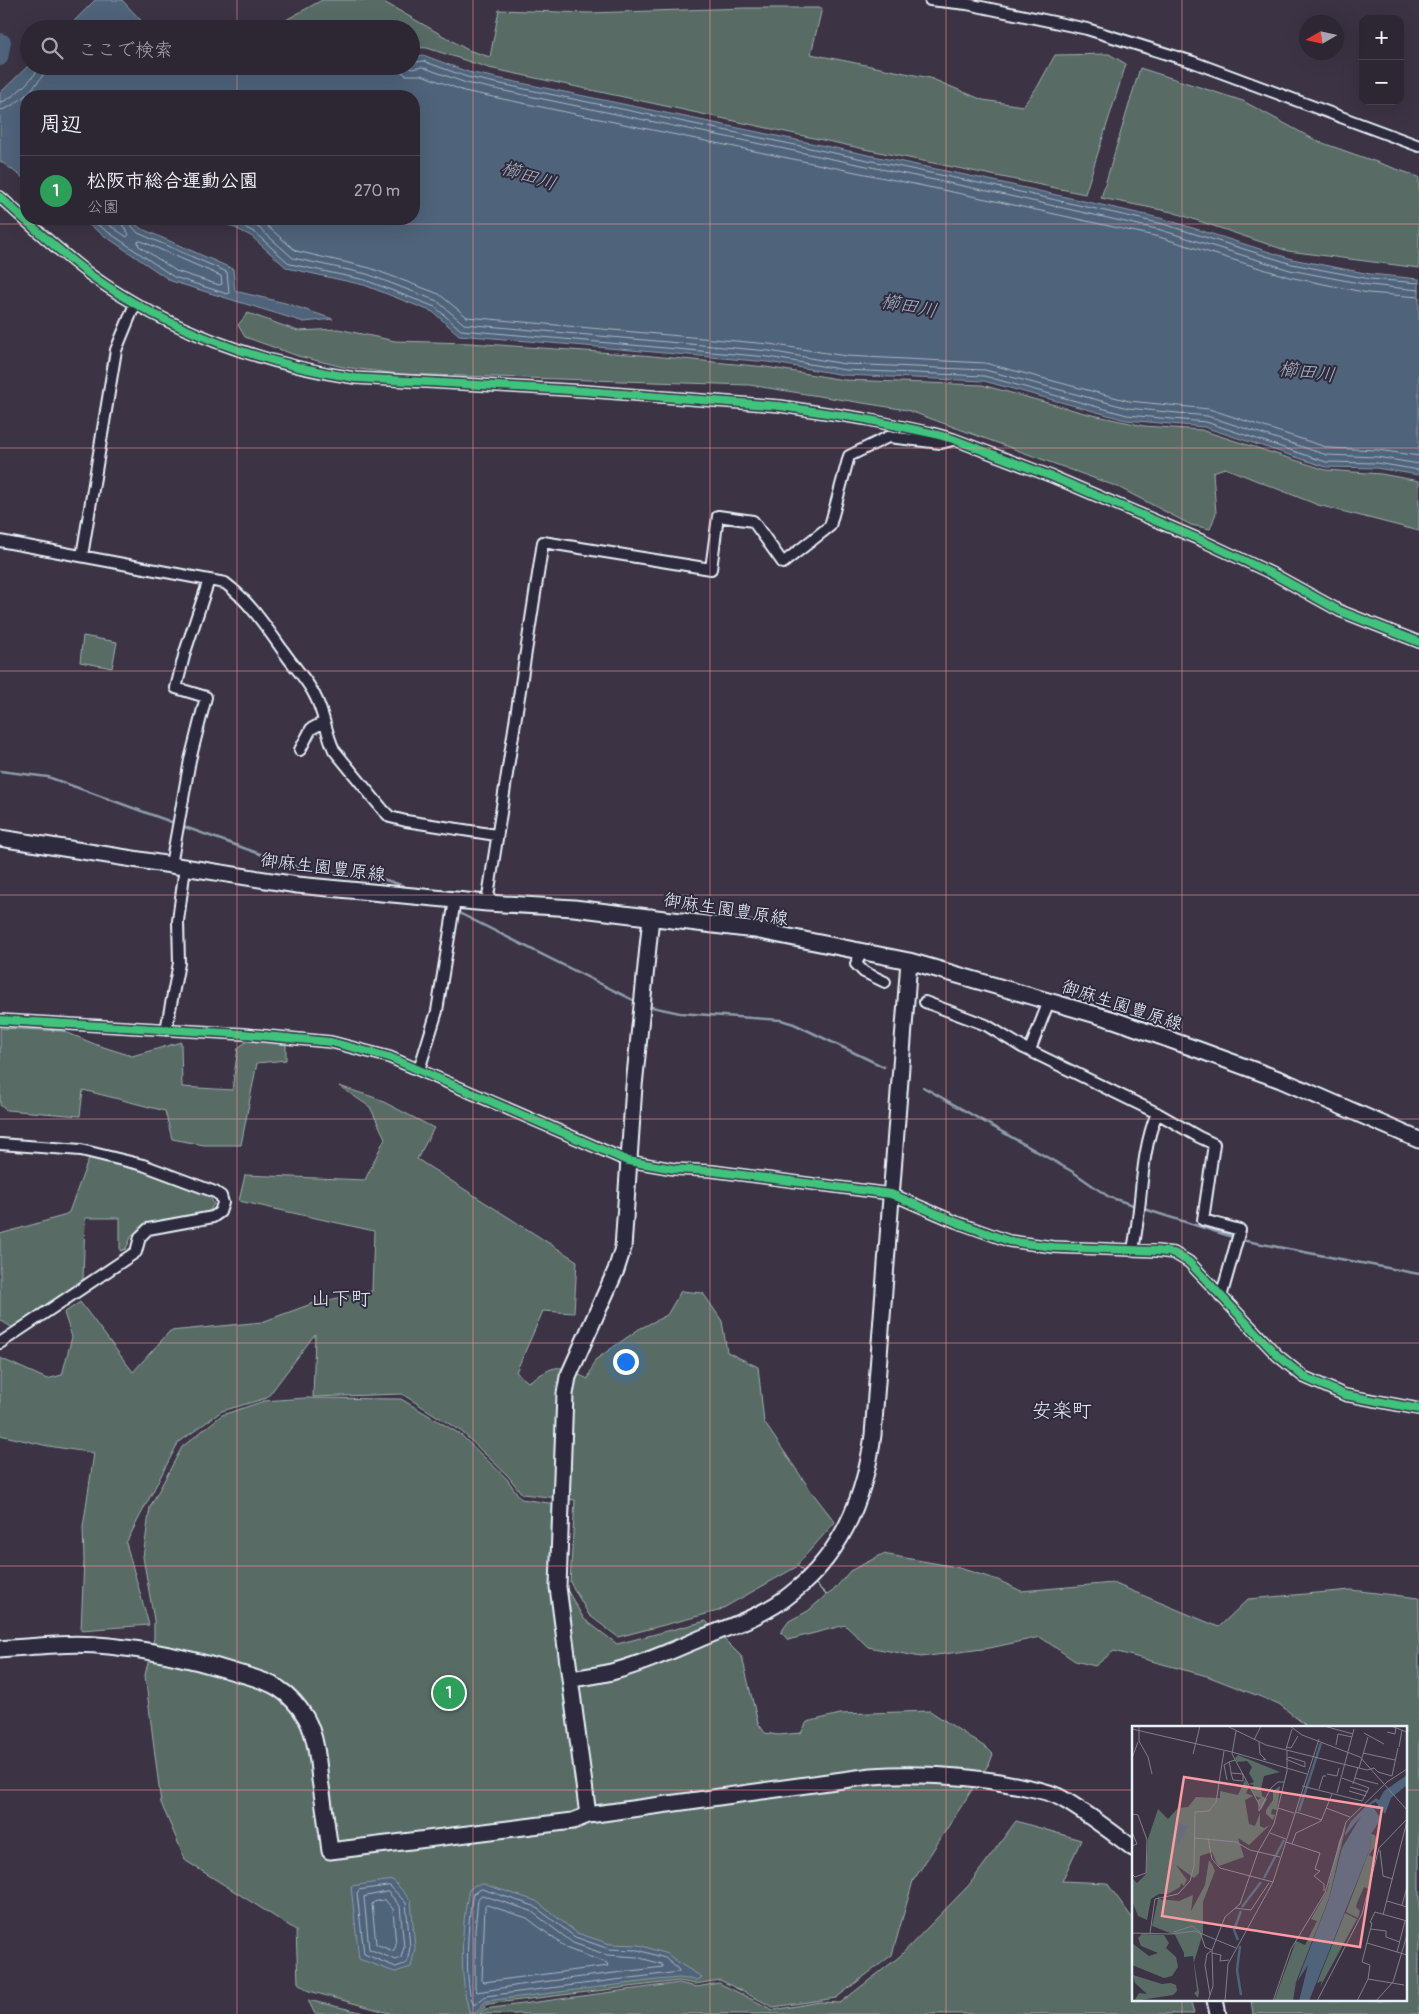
<!DOCTYPE html>
<html lang="ja">
<head>
<meta charset="utf-8">
<style>
	:root { --surface:#2d2633; --page:#39323f; --text:#f1f3f6; --muted:#a7a5ac; --line:#48434e; --accent:#db2777 }
	body { margin:0; font-family:Pangolin,"Klee One",sans-serif; background:var(--page); color:var(--text) }
	.controls { position:absolute; right:15px; top:15px; display:grid; overflow:hidden; border-radius:10px; box-shadow:0 5px 20px #0002 }
	.controls button { width:45px; height:45px; display:grid; place-items:center; padding:0; border:0; border-bottom:1px solid var(--line); background:var(--surface); color:var(--text); font:25px sans-serif }
	.compass { position:absolute; left:1299px; top:15px; width:45px; height:45px; border-radius:50%; background:var(--surface); box-shadow:0 5px 20px #0002; rotate:261deg }
	.you { position:absolute; left:625px; top:1361px; width:18px; height:18px; margin:-12px; border:4px solid #fff; border-radius:50%; background:#1a73e8; box-shadow:0 0 0 8px #1a73e833 }
	.badge { display:grid; place-items:center; width:32px; height:32px; border-radius:50%; background:var(--accent); color:#fff; font-size:16px; font-weight:700 }
	.pin { position:absolute; translate:-50% -50%; border:2px solid #fff; box-shadow:0 1px 5px #0006 }
	.list { margin:0; padding:0; list-style:none }
	h2 { display:flex; justify-content:space-between; align-items:center; height:65px; margin:0; padding:0 20px; font-size:21px }
	h2 small { font-size:16px; font-weight:400; color:var(--muted) }
	.list li { display:grid; grid-template-columns:32px 1fr auto; gap:15px; align-items:center; box-sizing:border-box; height:70px; padding:0 20px; border-top:1px solid var(--line) }
	.list b { display:block; font-size:19px; white-space:nowrap }
	.list p { margin:0; font-size:16px; white-space:nowrap; color:var(--muted) }
	.list em { font-size:16px; font-style:normal; color:var(--muted) }
	.icon { flex:none; width:28px; height:28px; fill:none; stroke:currentColor; stroke-width:2; stroke-linecap:round; stroke-linejoin:round }
	.map { position:relative; flex:none; width:1419px; height:2014px; overflow:hidden }
	.search { position:absolute; background:var(--surface); box-shadow:0 5px 20px #0002; left:20px; top:20px; width:400px; height:55px; display:flex; align-items:center; gap:12px; box-sizing:border-box; padding:0 18px; border-radius:28px; color:var(--muted); font-size:19px }
	.panel { position:absolute; background:var(--surface); box-shadow:0 5px 20px #0002; left:20px; top:90px; width:400px; height:135px; border-radius:20px }
	.map>svg:first-child { display:block }
</style>
</head>
<body>
<div class="map">
<svg width="1419" height="2014" viewBox="0 0 1419 2014">
	<rect width="100%" height="100%" fill="#3c3344"/>
	<filter id="ink" filterUnits="userSpaceOnUse"><feTurbulence type="fractalNoise" baseFrequency=".02" numOctaves="2"/><feDisplacementMap in="SourceGraphic" scale="10" xChannelSelector="R" yChannelSelector="G"/><feConvolveMatrix kernelMatrix="1 2 1 2 8 2 1 2 1" color-interpolation-filters="sRGB"/></filter>
	<g filter="url(#ink)">
		<path fill="#586c65" stroke="#a0aeae" d="M322,0H377L384,2L468,50L490,57L499,10L589,13L745,8H822L811,54L930,78L983,100L1023,106L1038,86L1055,55L1109,54L1126,64L1085,194L869,150L489,68L427,48L411,47V29H274L275,26Z
			M1140,68L1243,101L1317,141L1419,177V268L1288,251L1172,212L1101,198Z
			M248,313L298,331L338,329L395,341L470,343L642,355L766,367L844,380L982,385L1088,414L1144,426L1201,430L1326,470L1381,474L1419,481V531L1318,505L1225,468L1213,472L1216,513L1210,529L1191,525L1118,487L907,410L749,385L398,374L343,367L298,356L245,337L238,325Z
			M83,636L117,642L112,668L80,662Z
			M0,1028L63,1031L97,1045L132,1056L181,1042L182,1087L232,1090L238,1048L248,1040L286,1038V1060L257,1063L241,1145H204L172,1139L165,1111L83,1090L80,1116L6,1110L0,1105Z
			M339,1086L376,1098L434,1128L417,1159L577,1261L574,1313L543,1311L516,1372L528,1382C559,1364 554,1363 588,1379L595,1360L639,1329L667,1315L681,1291L703,1293L722,1321L727,1352L758,1367L764,1422L811,1491L835,1522L797,1565L827,1595L833,1591L850,1571L883,1554L956,1567L998,1580L1021,1591L1113,1583L1219,1627L1248,1599L1351,1590L1419,1598V2014H1253L1251,2000H1405V1728H1309L1279,1704L1207,1676L1114,1651L1095,1666L1075,1661L1040,1637L990,1648L921,1657L868,1647L845,1625L788,1640L781,1632L789,1621L808,1611L826,1595L798,1566L718,1611L618,1637L589,1615L570,1582L575,1500L522,1494L508,1476L462,1432L402,1394L313,1397L315,1334L267,1398L222,1411L178,1443L126,1543L149,1625L81,1630L84,1560L83,1527L94,1453L48,1446L0,1435V1358L47,1379L62,1375L72,1337L64,1313L80,1302L133,1372L170,1331L262,1322L314,1303L372,1291L374,1231L239,1201L245,1175L365,1180L385,1138L370,1107Z
			M89,1158L141,1169L208,1194L214,1204L208,1213L146,1225L132,1235L126,1249L120,1251V1218H85L83,1280L13,1328L0,1320V1234L63,1216L69,1212Z
			M305,1398L401,1399L460,1434L507,1479L521,1499L570,1506L566,1588L584,1619L617,1644L706,1621L742,1657L758,1723L765,1733L778,1735L801,1733L807,1722L840,1714L930,1711L988,1749L993,1754L990,1762L913,1881L892,1955L836,1998L773,2007L720,1980L695,1984L679,1981L488,2004L477,2014H393L309,1991L298,1983L296,1930L186,1861L161,1803L145,1675L154,1638V1620L143,1557L150,1507L182,1447L222,1415L264,1401Z
			M1016,1821L1081,1840L1062,1881L1107,1883L1133,1919V2000H1190L1194,2014H479L485,2009L679,1983L696,1987L719,1983L773,2010L820,2002L840,2003L899,1957L969,1885Z
			M308,2000L369,2014H315Z"/>
		<path fill="#4f637a" stroke="#8c9cac" d="M95,0H122L149,29H66Z
			M423,55L468,72L994,181L1164,219L1292,259L1370,274L1419,279V475L1376,468L1326,467L1204,427L1126,420L984,381L844,375L768,362L459,335L433,312L364,285L287,268L251,236L217,219H414V96H26V180L0,161V93L29,65V66H266L273,69L411,66V58Z
			M80,219H131L140,228L233,269L235,291L285,303L333,319L304,322L171,281Z
			M393,1880L411,1901L415,1948L411,1967L395,1972L359,1959L351,1886Z
			M483,1884L536,1901L577,1933L610,1944L639,1945L667,1954L682,1965L702,1977L697,1980L679,1978L657,1980L486,2001L475,2013L470,2014C459,1981 461,1925 469,1890L475,1885Z"/>
		<g fill="none" stroke-linecap="round" stroke-linejoin="round">
			<path stroke="#abb8c6" stroke-width="1" d="M411,63L423,61L467,77L993,186L1163,224L1292,264L1370,279L1419,283
				M395,66L406,75H422L464,91L991,200L1159,237L1289,277L1368,293L1419,297
				M405,66L412,69L422,67L466,83L992,192L1161,230L1290,270L1369,285L1419,290
				M0,102C10,102 36,76 40,66
				M0,110C15,109 44,80 47,66
				M89,219L174,277L227,294L229,293L227,272L138,233L129,223L128,219
				M100,219L127,237L129,234L123,226L121,219
				M228,219L254,232L290,264L365,280L435,307L461,330L768,357L845,370L984,376L1127,415L1206,422L1326,462L1377,463L1419,470
				M242,219L258,227L293,258L367,274L437,301L464,324L769,351L845,364L985,370L1128,408L1207,416L1327,455L1377,457L1419,464
				M259,219L296,251L370,268L439,294L467,317L769,344L846,356L985,363L1129,401L1209,409L1329,448L1378,450L1419,456
				M141,241L221,276L222,284L219,285L176,271L139,246L138,242Z
				M390,1886L406,1903L410,1947L407,1963L396,1967L364,1954L357,1893L359,1890Z
				M482,1889L534,1906L575,1937L609,1949L638,1950L665,1958L678,1969L679,1972L486,1996L474,2005C463,1988 468,1915 473,1894Z
				M388,1892L400,1906L404,1947L401,1958L396,1960L369,1949L364,1897Z
				M482,1895L531,1911L573,1943L607,1955L637,1957L661,1964L663,1967L526,1984L477,1992L475,1987V1930L478,1899Z
				M385,1900L393,1909L396,1946L393,1951L376,1944L372,1904L374,1902Z
				M487,1905L527,1918L568,1949L607,1963L608,1966L484,1982L482,1980L485,1907Z"/>
			<path stroke="#8c9cac" stroke-width="2.5" d="M0,771L48,777L177,824
				M182,826L305,870L386,880L404,886
				M457,912L637,1002
				M647,1006L680,1013L781,1020L794,1024L884,1067
				M923,1087L1073,1172L1109,1197L1136,1206
				M1141,1208L1236,1238
				M1241,1240L1419,1274"/>
			<path stroke="#4f637a" stroke-width="16" d="M0,41L3,42L0,58"/>
			<g stroke="#e8f1f8" stroke-width="14">
				<path id="street" d="M930,0L967,4L1087,29L1193,62L1419,146
					M0,197C30,224 59,252 92,276C169,331 262,364 355,378L585,391L780,406L865,419L931,433L953,439L1053,477L1203,541L1275,575L1340,611L1419,642
					M0,541L225,583C251,602 270,633 289,659C298,671 309,683 315,696C324,713 326,733 334,750L383,810L390,817L406,821L496,835
					M82,556L116,350L135,304
					M300,750L311,729L324,722
					M171,865L190,760L206,697L176,688L185,652L209,580
					M487,903L543,542L711,569L718,516L753,521L783,563L830,526L849,456L888,437L941,443L953,440
					M862,951L856,964L864,972L885,982
					M925,1002L986,1025L1022,1047L1157,1113L1199,1137L1214,1144L1203,1220L1240,1230L1221,1297
					M0,1020L244,1034L331,1042L389,1057L628,1161L674,1169L712,1171L891,1194L956,1222L1009,1241L1053,1247L1157,1251L1174,1253L1189,1262L1277,1355L1304,1377L1345,1395L1419,1409
					M166,1030L179,963L178,921L185,867
					M1030,1050L1049,1001
					M419,1070L437,1011L455,900
					M0,1144L81,1150L143,1165L215,1192L221,1196L223,1203L220,1212L213,1217L148,1229L140,1237L136,1252L0,1343
					M1133,1249C1143,1203 1139,1157 1157,1113"/>
			</g>
			<g stroke="#e8f1f8" stroke-width="19">
				<path id="secondary" d="M0,838L297,885L487,903L574,908L755,930L909,961L1114,1020L1199,1050L1281,1080L1419,1140
					M0,1649C36,1646 73,1642 109,1646C151,1650 192,1659 231,1671C247,1676 264,1679 278,1688C289,1695 299,1706 306,1718C316,1736 318,1760 320,1780C324,1804 327,1828 330,1851L573,1821L588,1815L872,1776C921,1773 972,1776 1020,1786C1034,1789 1049,1791 1061,1798C1086,1812 1110,1831 1133,1848
					M570,1679C585,1677 601,1675 615,1671C646,1663 675,1649 704,1637C734,1625 767,1614 792,1593C842,1554 865,1496 873,1435L909,961
					M588,1815L558,1587L565,1394L568,1377L616,1270L623,1248L634,1086L651,917
					M1215,2000L1218,2014"/>
			</g>
			<use href="#street" stroke="#2f2a3d" stroke-width="10"/>
			<use href="#secondary" stroke="#2f2a3d" stroke-width="15"/>
			<g stroke="#2f2a3d" stroke-width="11">
				<path id="cycleway" d="M0,197C30,224 59,252 92,276C169,331 262,364 355,378L585,391L780,406L865,419L931,433L953,439L1053,477L1203,541L1275,575L1340,611L1419,642
					M0,1020L244,1034L331,1042L389,1057L628,1161L674,1169L712,1171L891,1194L956,1222L1009,1241L1053,1247L1157,1251L1174,1253L1189,1262L1277,1355L1304,1377L1345,1395L1419,1409"/>
			</g>
			<use href="#cycleway" stroke="#40c37c" stroke-width="8"/>
		</g>
	</g>
	<path fill="none" stroke="#ff9aa2" stroke-width="1" stroke-opacity="0.55" d="M237,0V29M473,0V2014M710,0V2014M946,0V2014M1182,0V1728M237,66V96M237,219V2014M0,224H1419M0,448H1419M0,671H1419M0,895H1419M0,1119H1419M0,1343H1419M0,1566H1419M0,1790H1133M1405,1790H1419M1182,2000V2014"/>
	<g text-anchor="middle" stroke-width="4" stroke-linejoin="round" paint-order="stroke">
		<g font-size="18" fill="#e8f1f8" stroke="#2f2a3d">
			<text transform="translate(323 867) rotate(7)" y="6">御麻生園豊原線</text>
			<text transform="translate(726 909) rotate(9)" y="6">御麻生園豊原線</text>
			<text transform="translate(1122 1005) rotate(18)" y="6">御麻生園豊原線</text>
		</g>
		<g font-size="19" font-style="italic" fill="#abb8c6" stroke="#2f2a3d">
			<text transform="translate(529 175) rotate(18)" y="7">櫛田川</text>
			<text transform="translate(909 305) rotate(11)" y="7">櫛田川</text>
			<text transform="translate(1307 371) rotate(7)" y="7">櫛田川</text>
		</g>
		<g font-size="20" fill="#e8f1f8" stroke="#2f2a3d">
			<text x="341" y="1305">山下町</text>
			<text x="1062" y="1417">安楽町</text>
		</g>
	</g>
	<g transform="translate(1132 1726)">
		<rect width="275" height="275" fill="#3c3344"/>
		<path d="M106,29L148,46L132,50L129,63L130,70L135,73L129,84L125,74L129,72L123,70L119,63L122,59L117,58L122,56L117,47L120,41L115,35L105,36L103,32ZM113,54L117,61L114,67L121,70L113,74L117,98L123,100L128,87V100L132,102L138,99L117,119L106,112L112,131L87,140L84,136L80,138L83,145L71,176V207L62,236L67,266L66,272L62,267L65,265L61,230L52,231V227L44,231L46,241L40,250L32,252L0,239V217L17,230L26,227L9,220L6,212L10,208L32,209L37,217L34,222L44,231L52,227L43,209L20,200L27,168L19,173L15,194L6,190L0,175V152L5,157L14,148L16,113L26,83L36,93L46,82L56,81L64,71L88,72V65L106,69ZM80,126L84,136L80,138L77,134L73,159L59,185L61,169L47,175L27,173V168H36L48,161L49,157L52,160L55,154L44,139L62,152L67,147L68,130ZM148,60L145,84L140,83L139,88L143,89L141,94L134,88V84L141,74V65ZM214,100L197,172L164,256L161,275H142L164,215L173,219L185,195L179,193L195,165L207,115ZM239,108L243,109L246,116L237,129L241,131L236,163L232,161L225,177L224,181L228,185L226,192L214,186L238,123ZM213,187L225,193L188,261L190,255L185,257ZM1,249L30,258L39,257L44,259L45,265L41,269L2,275L7,267L15,268L3,257Z" fill="#586c65" fill-rule="evenodd"/>
		<path d="M275,49V59L259,72L253,88L244,76L239,78L249,93L239,108L238,123L177,275H167L176,239L165,256L197,173L210,122L229,90L213,110V107L219,95L234,80L244,72L247,74L252,65ZM45,97L57,100L45,120L46,99Z" fill="#4f637a"/>
		<path fill="none" stroke="#4f637a" stroke-width="2.5" d="M237,80L246,82L249,76M167,85L189,17M132,152L152,114M110,181L129,156M106,214L102,204L109,185M108,220L105,244L109,269"/>
		<path fill="none" stroke="#817f8c" stroke-width="1" d="M7,0V15L16,31L20,48M70,0H91M95,0L134,19L235,44L242,42L246,46L260,50L266,22M158,0L170,9L228,31L275,84M192,0L221,8M259,0L275,6M0,3L100,26L175,48M104,5L100,28L127,78V85L139,62L146,56H152M255,6L263,8L264,0M232,7L252,18M122,14L129,0M127,16L128,28L134,34L131,33M204,19L206,8L220,11M154,21L159,22L166,10M267,21L270,4M154,23L160,3M231,27L263,34M61,28L68,0M0,32L6,16M154,34L157,31L173,36V41L156,34M227,42L236,11M99,47L111,48V55L101,54L99,47L98,40L97,36L103,34M195,48L205,50L207,42M223,52L246,58M95,54L92,39L97,36M221,58L226,41M170,60L230,75L237,62L210,52M218,61L236,66M187,63L191,50H194M217,65L234,70M205,67L222,3M146,82L162,87M194,82L218,91M164,86L190,94M0,88L6,89L15,114L14,147L3,151L0,148M0,106L5,118L0,120M138,107L154,113M62,112L104,116L118,124L148,131M76,112L80,133L88,142L141,156M154,116L188,127L183,143L188,145L182,150L192,158V165M160,118L164,107L189,95L200,68M248,124L251,150L261,153M255,175L275,181M270,179L275,161M103,182L119,184L137,157M251,189L275,95M239,203L254,205V211L268,216M42,206L60,200L68,206L73,221L80,224M0,207L39,208L63,205L104,222M18,207L23,173L46,168L58,155L62,140L63,86L77,85L84,76L92,25M235,217L275,229M265,226L273,195M80,227L89,229L88,235L97,234M236,253L272,259M78,269L73,239L75,228L79,225M76,275L81,260L80,224L93,191L108,178L126,126L142,98L155,45V24M93,275L96,238L141,156L187,13M141,275L159,223L193,167L214,96L255,56L275,43M185,275L230,188L247,122L275,93M225,275L236,253L238,239L230,236L240,197L238,196L243,186L275,195M244,275L261,256L275,209"/>
		<path fill="#ff9aa2" fill-opacity="0.15" stroke="#ff9aa2" stroke-width="2.5" d="M52,51L250,82L228,221L30,190Z"/>
		<rect width="275" height="275" fill="none" stroke="#e8f1f8" stroke-width="2.5"/>
	</g>
</svg>
<div class="controls">
<button>+</button>
<button>−</button>
</div>
<svg class="compass" viewBox="-18 -18 36 36"><path d="M0-13l5 13h-10z" fill="#e53935"/><path d="M0 13l5-13h-10z" fill="#a7a5ac"/></svg>
<div class="you"></div>
<div class="pin badge" style="left:449px;top:1693px;background:#2e9e5b">1</div>
<div class="search"><svg class="icon" aria-label="search" viewBox="0 0 24 24"><circle cx="10" cy="10" r="6"/><path d="M15 15l6 6"/></svg>ここで検索</div>
<section class="panel">
<h2>周辺<small></small></h2>
<ul class="list">
<li><span class="badge" style="background:#2e9e5b">1</span><div><b>松阪市総合運動公園</b><p>公園</p></div><em>270 m</em></li>
</ul>
</section>
</div>
</body>
</html>
